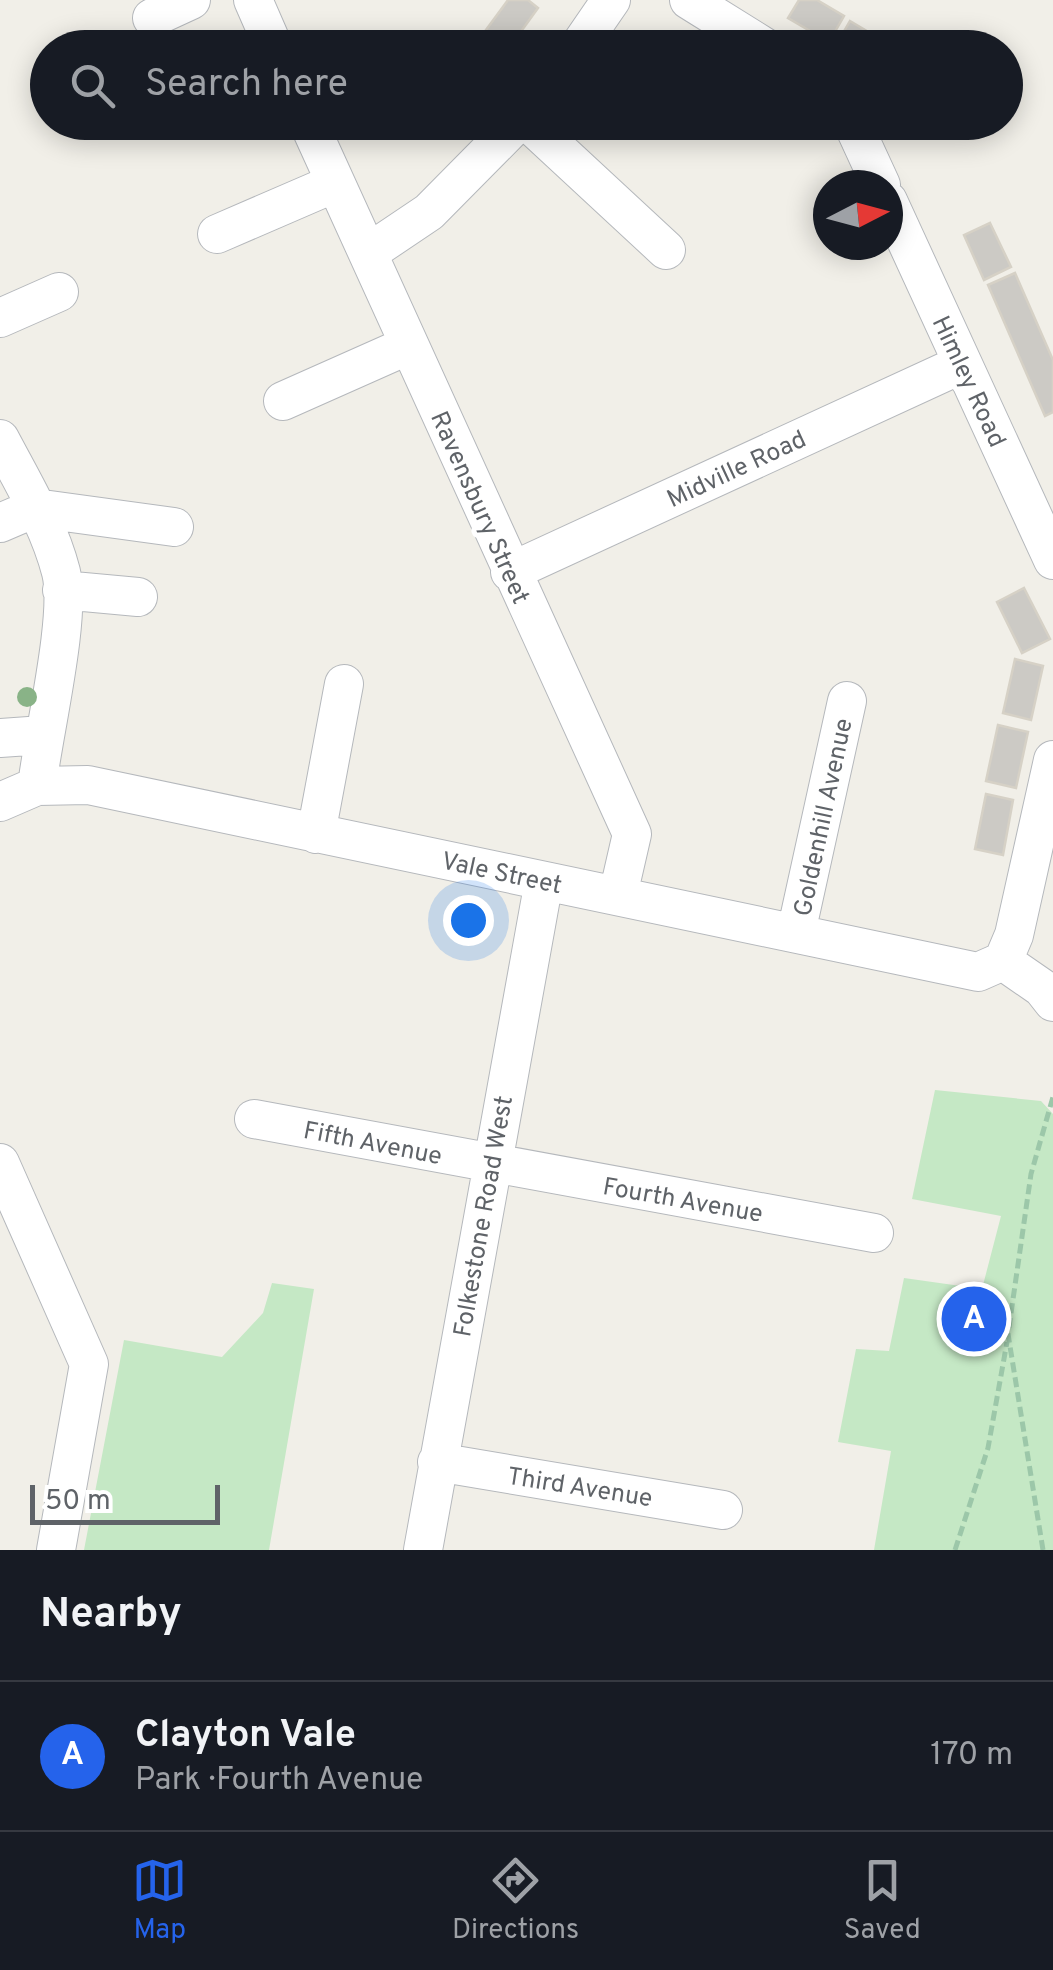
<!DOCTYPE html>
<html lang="en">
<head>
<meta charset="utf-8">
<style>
	:root { --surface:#171b24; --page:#20242c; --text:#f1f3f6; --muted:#9ea1a6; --line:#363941; --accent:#2563eb }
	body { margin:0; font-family:Overpass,sans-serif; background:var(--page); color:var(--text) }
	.compass { position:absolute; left:813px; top:170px; width:90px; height:90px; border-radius:50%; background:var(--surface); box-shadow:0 5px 25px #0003; rotate:84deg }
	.scale { position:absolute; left:30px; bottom:25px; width:190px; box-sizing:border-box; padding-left:10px; border:5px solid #5f6368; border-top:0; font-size:28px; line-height:35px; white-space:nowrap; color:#5f6368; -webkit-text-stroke:8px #fff; paint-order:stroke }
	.you { position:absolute; left:468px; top:920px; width:35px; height:35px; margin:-25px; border:8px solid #fff; border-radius:50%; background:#1a73e8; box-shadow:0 0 0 15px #1a73e833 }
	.badge { display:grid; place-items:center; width:65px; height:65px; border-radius:50%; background:var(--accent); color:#fff; font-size:32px; font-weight:700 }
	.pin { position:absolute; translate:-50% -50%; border:5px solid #fff; box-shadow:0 2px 10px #0006 }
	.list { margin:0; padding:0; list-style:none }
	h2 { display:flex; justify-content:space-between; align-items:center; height:130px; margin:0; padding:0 40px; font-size:42px }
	h2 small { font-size:32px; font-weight:400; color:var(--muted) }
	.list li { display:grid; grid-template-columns:65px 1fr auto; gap:30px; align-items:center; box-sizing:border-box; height:150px; padding:0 40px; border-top:2px solid var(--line) }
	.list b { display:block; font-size:38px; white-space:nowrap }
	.list p { margin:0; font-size:32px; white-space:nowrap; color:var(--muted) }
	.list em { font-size:32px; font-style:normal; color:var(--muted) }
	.icon { flex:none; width:55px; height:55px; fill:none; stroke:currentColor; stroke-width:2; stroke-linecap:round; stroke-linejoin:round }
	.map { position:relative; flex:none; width:1053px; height:1550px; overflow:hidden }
	.search { position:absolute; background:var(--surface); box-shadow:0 5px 25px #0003; left:30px; right:30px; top:30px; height:110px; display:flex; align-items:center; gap:25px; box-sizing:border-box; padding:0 35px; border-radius:55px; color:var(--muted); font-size:38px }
	.sheet { height:280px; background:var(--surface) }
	nav { display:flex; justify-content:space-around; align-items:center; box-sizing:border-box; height:140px; border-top:2px solid var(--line); background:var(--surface); font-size:28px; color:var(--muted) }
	nav a { display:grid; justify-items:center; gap:5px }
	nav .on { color:var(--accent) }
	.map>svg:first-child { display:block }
</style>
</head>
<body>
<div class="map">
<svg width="1053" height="1550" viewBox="0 0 1053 1550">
	<rect width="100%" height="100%" fill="#f1efe8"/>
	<path fill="#c5e8c5" d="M935,1090L1041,1101L1053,1114V1550H874L891,1451L838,1442L856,1349L889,1351L904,1278L982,1289L1001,1216L912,1199Z
		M272,1283L314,1289L269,1550H84L124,1340L222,1357L263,1313Z"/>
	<path fill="#cccac5" stroke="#d6d1c6" stroke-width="2.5" d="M508,0H528L538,8L509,48H501L483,34Z
		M799,0H817L844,16L829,42L788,18Z
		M850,21L892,46L891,48L835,47Z
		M990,223L1011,267L984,280L964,235Z
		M1015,273L1053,360V412L1045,416L988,285Z
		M1024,588L1050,639L1022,653L997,602Z
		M1015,659L1043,666L1031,720L1003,713Z
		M998,725L1028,732L1016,788L986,781Z
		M986,794L1013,800L1003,855L975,849Z"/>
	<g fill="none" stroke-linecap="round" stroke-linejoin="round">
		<g stroke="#b5b8bc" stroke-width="40">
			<path id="minor" d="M253,0L274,48
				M689,0L766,48
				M152,18L191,0
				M578,48L611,0
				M308,122L632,834L618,895
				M528,122L666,250
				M852,122L881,185
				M888,201L1053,560
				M217,234L335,183
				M368,253L429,212L518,122
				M0,318L59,292
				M283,401L409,345
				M0,439C22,481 49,525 61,572C72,615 43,735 37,786
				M0,523L35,508L174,527
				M510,572L962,364
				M62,590L138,597
				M0,738L43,735
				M0,802L37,786L88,785L978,972L1003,961
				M316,834L344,684
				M796,933L847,701
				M1003,961L1014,935L1053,760
				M1003,961L1042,988L1053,1002
				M254,1119L874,1233
				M0,1163L89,1364L56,1550
				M437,1462L723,1510
				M423,1550L544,881"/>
		</g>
		<path stroke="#9cc7a9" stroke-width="5" stroke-dasharray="10 5" stroke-linecap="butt" d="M955,1550L988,1448L1007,1342
			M1043,1550L1008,1334L1031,1174L1053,1097"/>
		<use href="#minor" stroke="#fff" stroke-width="38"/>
	</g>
	<circle fill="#89b387" cx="27" cy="697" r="10"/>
	<g text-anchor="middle" stroke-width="10" stroke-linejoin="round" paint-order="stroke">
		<g font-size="25" fill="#5f6368" stroke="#fff">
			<text transform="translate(970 381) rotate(65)" y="9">Himley Road</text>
			<text transform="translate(736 468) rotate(-25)" y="9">Midville Road</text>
			<text transform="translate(481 507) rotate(66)" y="9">Ravensbury Street</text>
			<text transform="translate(822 817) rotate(-78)" y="9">Goldenhill Avenue</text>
			<text transform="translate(502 872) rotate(12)" y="9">Vale Street</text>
			<text transform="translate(373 1142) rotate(11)" y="9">Fifth Avenue</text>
			<text transform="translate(683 1199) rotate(10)" y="9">Fourth Avenue</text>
			<text transform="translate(482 1216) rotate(-80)" y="9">Folkestone Road West</text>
			<text transform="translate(580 1486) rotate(9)" y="9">Third Avenue</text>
		</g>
	</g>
</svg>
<svg class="compass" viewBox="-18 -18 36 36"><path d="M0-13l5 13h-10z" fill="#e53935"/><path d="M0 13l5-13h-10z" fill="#9ea1a6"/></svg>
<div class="scale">50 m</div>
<div class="you"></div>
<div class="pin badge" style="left:974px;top:1319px">A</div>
<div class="search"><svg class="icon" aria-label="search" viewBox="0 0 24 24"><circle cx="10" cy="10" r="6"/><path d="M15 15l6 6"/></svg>Search here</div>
</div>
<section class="sheet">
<h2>Nearby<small></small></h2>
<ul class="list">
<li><span class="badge">A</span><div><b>Clayton Vale</b><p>Park · Fourth Avenue</p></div><em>170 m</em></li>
</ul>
</section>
<nav>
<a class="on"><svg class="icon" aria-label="map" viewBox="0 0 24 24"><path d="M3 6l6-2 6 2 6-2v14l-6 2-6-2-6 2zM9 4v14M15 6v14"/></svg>Map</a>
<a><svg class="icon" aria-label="directions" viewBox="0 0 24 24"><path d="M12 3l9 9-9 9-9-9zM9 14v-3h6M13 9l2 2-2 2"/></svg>Directions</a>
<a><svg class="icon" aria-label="saved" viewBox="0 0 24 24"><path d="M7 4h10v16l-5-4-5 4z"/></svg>Saved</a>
</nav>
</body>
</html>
